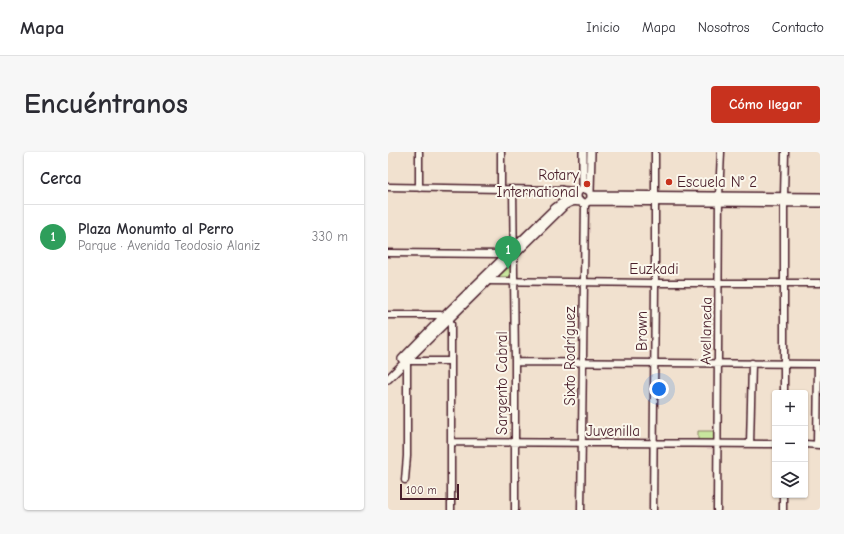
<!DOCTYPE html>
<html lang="es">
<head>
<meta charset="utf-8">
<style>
	:root { --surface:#fff; --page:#f7f7f7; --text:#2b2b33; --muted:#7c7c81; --line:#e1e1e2; --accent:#c8321e }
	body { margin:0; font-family:"Comic Neue",sans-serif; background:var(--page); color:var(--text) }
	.controls { position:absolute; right:12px; bottom:12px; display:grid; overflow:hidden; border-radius:4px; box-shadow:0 1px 3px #0004 }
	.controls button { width:36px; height:36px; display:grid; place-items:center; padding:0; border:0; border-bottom:1px solid var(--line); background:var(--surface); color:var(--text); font:20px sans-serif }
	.scale { position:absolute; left:12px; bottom:10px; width:59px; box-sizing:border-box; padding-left:4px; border:2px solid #4a1f2b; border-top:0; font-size:11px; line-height:14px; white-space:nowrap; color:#4a1f2b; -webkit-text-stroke:3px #fbf7ec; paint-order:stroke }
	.you { position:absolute; left:271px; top:237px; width:14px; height:14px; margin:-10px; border:3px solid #fff; border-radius:50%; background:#1a73e8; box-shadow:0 0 0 6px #1a73e833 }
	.badge { display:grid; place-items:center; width:26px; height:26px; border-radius:50%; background:var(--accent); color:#fff; font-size:13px; font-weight:700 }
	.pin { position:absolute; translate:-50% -33px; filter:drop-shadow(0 1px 2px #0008) }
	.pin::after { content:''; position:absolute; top:21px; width:14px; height:12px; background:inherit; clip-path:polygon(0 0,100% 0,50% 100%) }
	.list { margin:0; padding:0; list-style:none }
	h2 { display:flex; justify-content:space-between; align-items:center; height:52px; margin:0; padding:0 16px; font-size:17px }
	h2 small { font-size:13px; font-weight:400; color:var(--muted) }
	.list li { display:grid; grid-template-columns:26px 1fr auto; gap:12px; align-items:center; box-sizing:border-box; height:64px; padding:0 16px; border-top:1px solid var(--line) }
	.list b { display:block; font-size:15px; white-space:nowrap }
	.list p { margin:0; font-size:13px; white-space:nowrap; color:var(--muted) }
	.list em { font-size:13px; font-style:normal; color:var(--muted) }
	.icon { flex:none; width:22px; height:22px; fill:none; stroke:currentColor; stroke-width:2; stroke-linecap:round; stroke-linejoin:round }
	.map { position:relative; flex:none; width:432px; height:358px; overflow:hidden; border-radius:4px }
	header { display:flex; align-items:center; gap:24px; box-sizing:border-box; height:56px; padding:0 20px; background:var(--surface); border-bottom:1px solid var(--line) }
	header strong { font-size:19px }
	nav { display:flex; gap:22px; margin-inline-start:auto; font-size:14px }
	.intro { display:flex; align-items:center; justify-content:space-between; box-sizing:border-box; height:96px; padding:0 24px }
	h1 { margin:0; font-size:28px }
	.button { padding:10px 18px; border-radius:4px; background:var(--accent); color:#fff; font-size:14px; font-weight:700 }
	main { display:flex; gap:24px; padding:0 24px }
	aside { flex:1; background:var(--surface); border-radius:4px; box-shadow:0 1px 3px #0004 }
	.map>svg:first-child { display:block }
</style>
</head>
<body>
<header>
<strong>Mapa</strong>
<nav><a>Inicio</a><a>Mapa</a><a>Nosotros</a><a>Contacto</a></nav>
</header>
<div class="intro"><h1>Encuéntranos</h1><a class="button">Cómo llegar</a></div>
<main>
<aside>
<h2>Cerca<small></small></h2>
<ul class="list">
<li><span class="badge" style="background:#2e9e5b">1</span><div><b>Plaza Monumto al Perro</b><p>Parque · Avenida Teodosio Alaniz</p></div><em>330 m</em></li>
</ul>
</aside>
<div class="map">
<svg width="432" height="358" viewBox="0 0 432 358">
	<rect width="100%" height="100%" fill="#f1e1cf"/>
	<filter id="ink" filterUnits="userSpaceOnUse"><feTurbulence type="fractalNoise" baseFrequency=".025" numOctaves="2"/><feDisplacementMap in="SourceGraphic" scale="8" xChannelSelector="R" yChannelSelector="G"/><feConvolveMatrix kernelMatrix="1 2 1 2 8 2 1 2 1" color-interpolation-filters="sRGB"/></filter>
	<g filter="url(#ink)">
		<path fill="#c8e69e" stroke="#898264" d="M123,108L124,127L107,126Z
			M310,279H327V290H310Z"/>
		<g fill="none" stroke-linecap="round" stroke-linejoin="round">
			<g stroke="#4a1f2b" stroke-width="9">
				<path id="minor" d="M0,35L173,38L190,39
					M31,36V0
					M113,37V0
					M125,37L127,210V358
					M0,101L116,102L121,105
					M100,129L267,131H432
					M0,163H52C58,164 61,165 63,172V358
					M18,207L19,209H63
					M127,210L432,212
					M396,241V44L397,0
					M63,290L387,292
					M362,292L364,211
					M417,292L431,293
					M429,293L430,212
					M17,328L19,304V209
					M193,358L197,51
					M265,358L267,131V0
					M329,358L331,44L333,0
					M395,358V343"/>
			</g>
			<g stroke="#4a1f2b" stroke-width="10">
				<path id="major" d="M189 44a7 7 0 1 1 14 0a7 7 0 1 1-14 0Z
					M195,37V0
					M173,38C177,42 178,45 176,50
					M202,40L203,0
					M203,43L432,45
					M201,49L432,51
					M14,207L56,164L167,56L187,41L192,38
					M0,227L176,54C183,49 185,49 194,50"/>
			</g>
			<use href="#minor" stroke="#fbf7ec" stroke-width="6"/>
			<use href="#major" stroke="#fbf7ec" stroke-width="7"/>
		</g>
	</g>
	<g fill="#c8321e" stroke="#fbf7ec" stroke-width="1.5">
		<circle cx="281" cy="30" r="4"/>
		<circle cx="199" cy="32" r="4"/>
	</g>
	<g text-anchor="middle" stroke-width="4" stroke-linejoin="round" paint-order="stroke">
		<g font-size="15" fill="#4a1f2b" stroke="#fbf7ec" text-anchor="end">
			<text x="191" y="28">Rotary<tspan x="191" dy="17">International</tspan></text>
			<text x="289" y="35" text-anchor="start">Escuela N° 2</text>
		</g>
		<g font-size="15" fill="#4a1f2b" stroke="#fbf7ec">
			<text x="266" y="122">Euzkadi</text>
			<text transform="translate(254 179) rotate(-90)" y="5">Brown</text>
			<text transform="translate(318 179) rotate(-89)" y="5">Avellaneda</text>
			<text transform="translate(182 204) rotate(-90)" y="5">Sixto Rodríguez</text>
			<text transform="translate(114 231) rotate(-90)" y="5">Sargento Cabral</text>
			<text x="225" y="284">Juvenilla</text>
		</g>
	</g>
</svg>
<div class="controls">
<button>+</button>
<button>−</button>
<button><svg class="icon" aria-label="layers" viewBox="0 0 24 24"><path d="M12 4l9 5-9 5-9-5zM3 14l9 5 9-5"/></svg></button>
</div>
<div class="scale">100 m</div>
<div class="you"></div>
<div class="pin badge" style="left:120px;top:117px;background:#2e9e5b">1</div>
</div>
</main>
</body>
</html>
